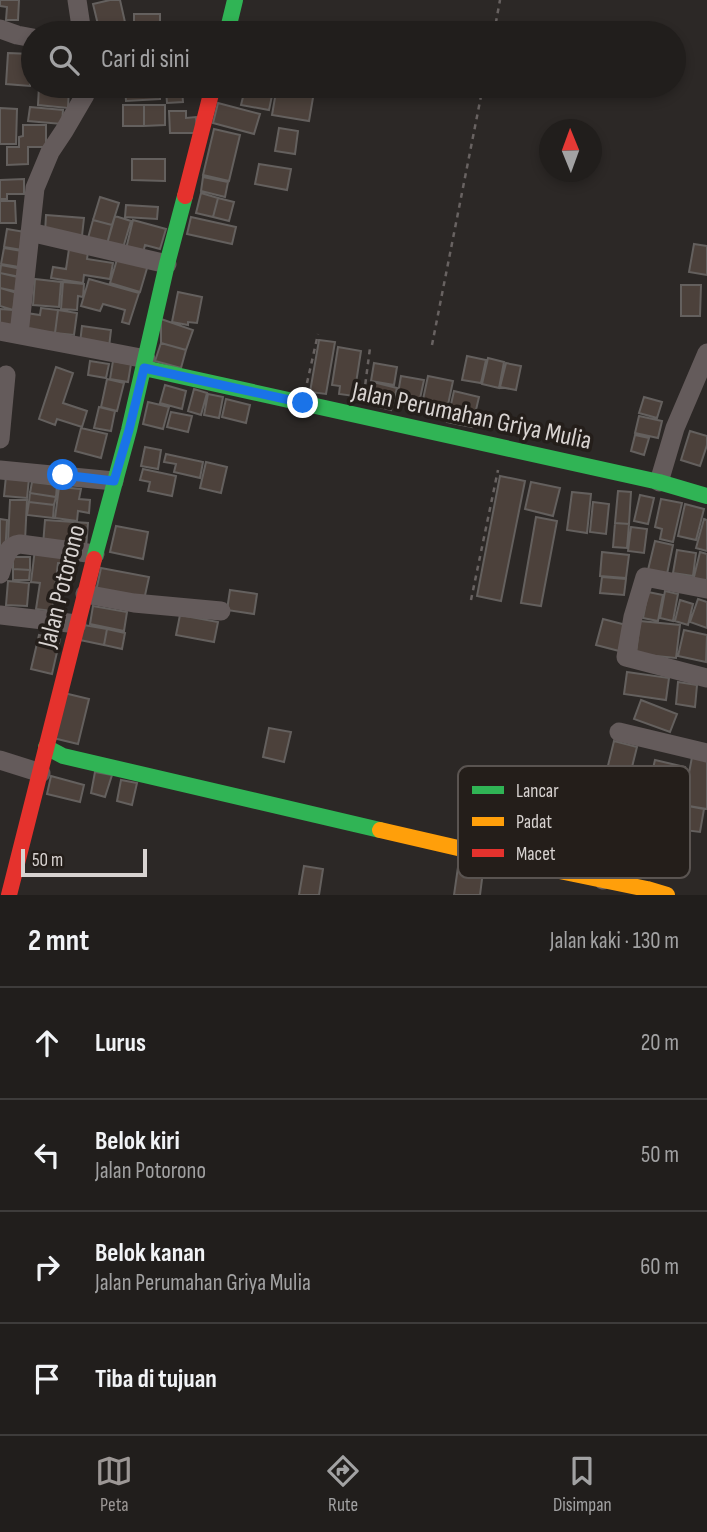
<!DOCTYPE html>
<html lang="id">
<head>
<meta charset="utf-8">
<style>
	:root { --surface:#211e1c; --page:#2d2b29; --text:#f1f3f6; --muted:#a2a2a3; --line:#3e3c3b; --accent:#9c9795 }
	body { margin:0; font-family:"Sofia Sans Condensed",sans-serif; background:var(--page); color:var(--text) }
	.compass { position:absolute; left:539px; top:119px; width:63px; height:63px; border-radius:50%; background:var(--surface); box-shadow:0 4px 10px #0003; rotate:359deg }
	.scale { position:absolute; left:21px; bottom:18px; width:126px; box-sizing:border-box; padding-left:7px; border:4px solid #d8d3d1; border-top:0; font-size:19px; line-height:24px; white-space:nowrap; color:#d8d3d1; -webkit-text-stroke:5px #241e1a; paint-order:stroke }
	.stop { position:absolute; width:21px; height:21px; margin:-16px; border:5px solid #1a73e8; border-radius:50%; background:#fff }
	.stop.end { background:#1a73e8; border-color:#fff; box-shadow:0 2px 7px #0008 }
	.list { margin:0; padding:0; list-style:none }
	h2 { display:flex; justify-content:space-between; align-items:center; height:91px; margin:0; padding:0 28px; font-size:30px }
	h2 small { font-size:23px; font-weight:400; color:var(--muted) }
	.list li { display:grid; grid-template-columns:46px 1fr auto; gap:21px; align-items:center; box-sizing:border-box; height:112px; padding:0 28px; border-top:2px solid var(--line) }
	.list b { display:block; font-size:26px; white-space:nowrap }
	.list p { margin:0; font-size:23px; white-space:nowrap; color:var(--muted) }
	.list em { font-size:23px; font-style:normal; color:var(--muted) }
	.icon { flex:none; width:38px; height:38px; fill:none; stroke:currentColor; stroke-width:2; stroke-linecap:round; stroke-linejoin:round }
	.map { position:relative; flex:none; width:707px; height:895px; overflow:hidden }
	.search { position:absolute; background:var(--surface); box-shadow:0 4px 10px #0003; left:21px; right:21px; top:21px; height:77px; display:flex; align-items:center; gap:18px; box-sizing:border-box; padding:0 24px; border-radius:38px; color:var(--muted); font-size:26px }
	.sheet { height:539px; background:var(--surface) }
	nav { display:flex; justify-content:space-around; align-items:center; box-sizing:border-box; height:98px; border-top:2px solid var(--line); background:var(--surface); font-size:19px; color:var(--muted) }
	nav a { display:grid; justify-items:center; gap:4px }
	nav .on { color:var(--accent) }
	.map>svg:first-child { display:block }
</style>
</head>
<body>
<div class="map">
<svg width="707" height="895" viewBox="0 0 707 895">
	<rect width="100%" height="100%" fill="#2c2826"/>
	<path fill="#4c413b" stroke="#64605e" stroke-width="2" d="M0,0H19L18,20H6L7,7L0,6Z
		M110,0H120L127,31L118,33H100L93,4Z
		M134,14H160V31H134Z
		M8,53L31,54L30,86L6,84Z
		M39,86L69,88L68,108L38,105Z
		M125,86H160V99L126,101Z
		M230,86H274L269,110L241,105L243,97L228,94Z
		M277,86H315L309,121L272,115Z
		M182,89L183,102L167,103L166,90Z
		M218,103L260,114L254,134L213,123Z
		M123,105H144V126H123Z
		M144,105H165V125L144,126Z
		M30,107L63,110L62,124L28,121Z
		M0,108L17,109L16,144H0Z
		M169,111H186V118L196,117L197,133H170Z
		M23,125H46V147H28V164L7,165V147H19V137L23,136Z
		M279,128L298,131L295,154L275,151Z
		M214,129L240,135L229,181L203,175Z
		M132,159H165V181L132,180Z
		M259,164L291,169L287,190L255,184Z
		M203,177L228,182L225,197L201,191Z
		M24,179V194H7V199H0V180Z
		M201,193L218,198L213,217L196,213Z
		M100,197L119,203L112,225L93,220Z
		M218,198L234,202L229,221L213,217Z
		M0,201H15L16,223H0Z
		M126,205L158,207L157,219L125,217Z
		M46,215L84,218L82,236L45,233Z
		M115,216L131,221L123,248L107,244Z
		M191,217L236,227L232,244L187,234Z
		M93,220L112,225L107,244L88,238Z
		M133,220L166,229L160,249L145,245L143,253L126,249Z
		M7,229L25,232L22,250L4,247Z
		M694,244L707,246V275L689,272Z
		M4,248L22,251L19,267L1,264Z
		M69,249L88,252L87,259L113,263L110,279L84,275L83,283L51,278L53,267L66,269Z
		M118,256L148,265L140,292L110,283Z
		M1,265L22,269L20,277L0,273Z
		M0,273L22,278L19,292L0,288Z
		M35,279L61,282L59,307L33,305Z
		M89,279L139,293L129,324L122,322L125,310L103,304L100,311L81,306Z
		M63,282L84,284L83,297L78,296L77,310L61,309Z
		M681,285H701L700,316H681Z
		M0,288L17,293L13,310L0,306Z
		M178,292L202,297L197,323L188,322V325L172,322Z
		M41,308L58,310L55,333L24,329L26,313L40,315Z
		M0,309L13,310L16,328L0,326Z
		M58,310L77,313L74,335L55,333Z
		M161,319L193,330L186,350L161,343Z
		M82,326L111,330L109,347L80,343Z
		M319,340L335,342L326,394L310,392Z
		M161,343L186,350L181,368L155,361Z
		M338,347L361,351L354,396L339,394L340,386L332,385Z
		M467,356L486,360L481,383L462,380Z
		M488,358L504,362L499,388L482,384Z
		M90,361L109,364L106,378L88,375Z
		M113,361L131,364L128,382L110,379Z
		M374,363L397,367L394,385L371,381Z
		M506,363L521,366L516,390L500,387Z
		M56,367L73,373L63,403L87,411L82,427L57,419L55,425L39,419Z
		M401,376L424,380L419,403L397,399Z
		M428,376L453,381L446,414L421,409Z
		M107,379L124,383L117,411L101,407Z
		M373,382L397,388L391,410L368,404Z
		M165,385L186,391L182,409L160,403Z
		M194,389L207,393L201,415L188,411Z
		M454,391L479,397L472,427L447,422Z
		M208,394L223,397L219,418L204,415Z
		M644,397L662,402L657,418L639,413Z
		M226,399L250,405L246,423L222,417Z
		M148,402L169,407L163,429L143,424Z
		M99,407L115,411L111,431L94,428Z
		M171,412L192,416L188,432L167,427Z
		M639,416L662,421L658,438L635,433Z
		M81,428L107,434L101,458L75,451Z
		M690,431L707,436V445L700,466L681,460Z
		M635,435L649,438L644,455L631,451Z
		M145,447L161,450L158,469L141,466Z
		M166,454L203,462L200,478L174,472L176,464L164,462Z
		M206,462L227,467L221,493L200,488Z
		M143,469L176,476L172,496L148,491L150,482L140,480Z
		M6,476L29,478L27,498L4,496Z
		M500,476L525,481L501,601L477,596Z
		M32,482L57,485L56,497L30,493Z
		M531,482L560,488L553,516L525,509Z
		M59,487L81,489L79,499L90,500L89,513L78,511L77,521L55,518Z
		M618,491L631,492L629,524L615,523Z
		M572,492L591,494L587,533L567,530Z
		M30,493L56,497L54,505L29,502Z
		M640,495L654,498L648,524L634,521Z
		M661,499L682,503L673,542L660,539L662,529L655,527Z
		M10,500H27L25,541H8Z
		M29,502L54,505L53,518L27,515Z
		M593,502L609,504L606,534L590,532Z
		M685,504L704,509L696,540L678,536Z
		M536,517L557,521L541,606L521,603Z
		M0,519L7,520L5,556H0Z
		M704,519L707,520V551L696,548Z
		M45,520L88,523L86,548L43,545Z
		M615,523L629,524L627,548L613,547Z
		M116,526L148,532L143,559L110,552Z
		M631,527L647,529L644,553L628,551Z
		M655,541L673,545L667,574L648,570Z
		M35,549L72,553L71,564L58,563L52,611L36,609L40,583L31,582Z
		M677,550L696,553L693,576L673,573Z
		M602,552L629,555L626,578L600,576Z
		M700,552L707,554V584L693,581Z
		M13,557H30V570L13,569Z
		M101,568L149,577L144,600L96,591Z
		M13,569L30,570L29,580H13Z
		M602,577L626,579L624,595L600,593Z
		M8,581L29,583L27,606L6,605Z
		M230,590L257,594L254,614L227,610Z
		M665,591L678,594L673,621L660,618Z
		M648,592L663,595L658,621L643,618Z
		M698,599L707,602V628L690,622Z
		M680,600L693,604L688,625L675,621Z
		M93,606L127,612L124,631L90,624Z
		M180,615L218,622L214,642L176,635Z
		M603,619L630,626L623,652L596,645Z
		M640,621L680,625L676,658L636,654Z
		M78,624L107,629L104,645L75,639Z
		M107,629L125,633L122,649L104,645Z
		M684,630L707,635L706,662L678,656Z
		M39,635L60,639L52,674L31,669Z
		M627,672L669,678L666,700L624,694Z
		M678,682L697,685L695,707L676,704Z
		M64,693L89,699L78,744L53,738Z
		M641,700L677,714L670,732L634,719Z
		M269,728L291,732L284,762L263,757Z
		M614,741L637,747L627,787L604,782Z
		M692,757L707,760V809L683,805Z
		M655,760L685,767L678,796L648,789Z
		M95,772L112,775L105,797L91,793Z
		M51,776L84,785L80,802L47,794Z
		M121,780L137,783L132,805L117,801Z
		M688,806L704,809L700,832L684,830Z
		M459,860L484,863L480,895H454Z
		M304,866L323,869L319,895H299Z"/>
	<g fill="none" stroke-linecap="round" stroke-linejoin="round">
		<path stroke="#686261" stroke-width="2.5" stroke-dasharray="5 5" stroke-linecap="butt" d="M494,33L500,0
			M432,345L483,86
			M307,383L318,334
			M364,394L370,348
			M471,600L498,470"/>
		<path stroke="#645b5b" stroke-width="19" d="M77,0L82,33
			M0,29L17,35L33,38
			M30,232L167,264
			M0,331L146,359
			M19,334L35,188L50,152L64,131L85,95V86
			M0,439L6,375
			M0,470L114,481
			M659,482L675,428L707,353
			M0,574C5,561 5,546 20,544L95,554
			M707,589L645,577L633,617L626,657L707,678
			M85,594L134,603L221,611
			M0,615L77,624
			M619,732L707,753
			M0,760L41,773
			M603,880L610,852L616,847L624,848"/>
		<path stroke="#30b455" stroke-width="16" d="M227,33L235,0
			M144,368L659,482L707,496
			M94,559L129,430L167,264L185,196
			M46,747L63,756L380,830"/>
		<path stroke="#ff9f0a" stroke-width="16" d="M380,830L540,867L647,889L667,895"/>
		<path stroke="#e5322d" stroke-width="16" d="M185,196L213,86
			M9,895L94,559"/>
	</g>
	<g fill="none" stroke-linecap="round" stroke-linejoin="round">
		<path stroke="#1a73e8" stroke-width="9" d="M63,475L114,481L129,430L144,368L303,403"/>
	</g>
	<g text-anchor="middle" stroke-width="7" stroke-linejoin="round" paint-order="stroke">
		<g font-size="26" fill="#d8d3d1" stroke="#241e1a">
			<text transform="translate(472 415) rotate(12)" y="9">Jalan Perumahan Griya Mulia</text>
			<text transform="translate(61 586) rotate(-76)" y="9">Jalan Potorono</text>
		</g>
	</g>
	<rect x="458" y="766" width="232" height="112" rx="10" fill="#241e1a" stroke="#5a5451" stroke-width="2"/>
	<rect x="472" y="786" width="32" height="8" fill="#30b455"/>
	<rect x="472" y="817" width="32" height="9" fill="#ff9f0a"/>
	<rect x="472" y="849" width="32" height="8" fill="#e5322d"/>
	<g font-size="19" fill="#d8d3d1">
		<text x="516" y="797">Lancar</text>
		<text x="516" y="828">Padat</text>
		<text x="516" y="860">Macet</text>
	</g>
</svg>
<svg class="compass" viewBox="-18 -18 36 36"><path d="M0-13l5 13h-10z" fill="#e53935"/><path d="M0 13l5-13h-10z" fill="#a2a2a3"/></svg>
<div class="scale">50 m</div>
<div class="stop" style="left:63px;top:475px"></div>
<div class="stop end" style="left:303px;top:403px"></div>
<div class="search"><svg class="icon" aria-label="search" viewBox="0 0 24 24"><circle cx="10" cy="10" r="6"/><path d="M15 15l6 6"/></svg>Cari di sini</div>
</div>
<section class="sheet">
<h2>2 mnt<small>Jalan kaki · 130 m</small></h2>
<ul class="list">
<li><svg class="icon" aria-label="ahead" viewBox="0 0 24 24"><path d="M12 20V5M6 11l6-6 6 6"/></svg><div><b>Lurus</b></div><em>20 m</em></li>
<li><svg class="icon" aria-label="left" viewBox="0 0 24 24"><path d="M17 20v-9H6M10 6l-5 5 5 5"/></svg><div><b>Belok kiri</b><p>Jalan Potorono</p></div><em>50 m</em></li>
<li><svg class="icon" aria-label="right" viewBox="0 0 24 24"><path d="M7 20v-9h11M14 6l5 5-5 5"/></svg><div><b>Belok kanan</b><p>Jalan Perumahan Griya Mulia</p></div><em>60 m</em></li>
<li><svg class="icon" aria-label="arrive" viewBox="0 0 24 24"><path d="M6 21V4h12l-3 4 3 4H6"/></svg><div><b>Tiba di tujuan</b></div></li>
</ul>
</section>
<nav>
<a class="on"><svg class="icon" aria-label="map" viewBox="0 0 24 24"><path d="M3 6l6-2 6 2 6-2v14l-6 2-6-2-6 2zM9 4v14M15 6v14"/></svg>Peta</a>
<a><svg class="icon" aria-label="directions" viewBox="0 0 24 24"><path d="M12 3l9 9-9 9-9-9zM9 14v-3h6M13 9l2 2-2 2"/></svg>Rute</a>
<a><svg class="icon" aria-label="saved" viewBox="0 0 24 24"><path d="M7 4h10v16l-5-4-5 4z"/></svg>Disimpan</a>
</nav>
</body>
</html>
